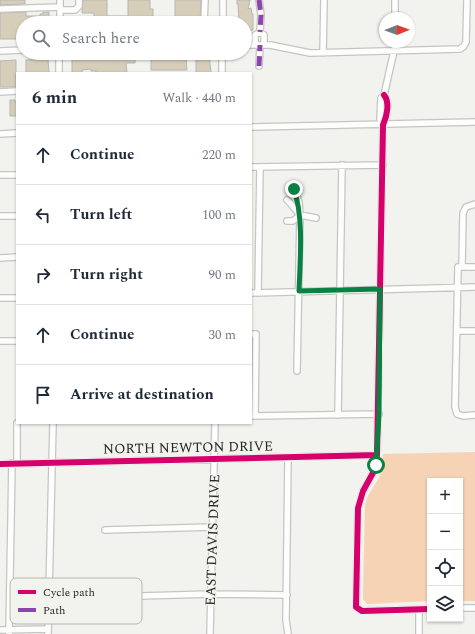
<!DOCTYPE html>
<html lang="en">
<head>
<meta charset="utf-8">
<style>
	:root { --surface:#fff; --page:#f6f6f7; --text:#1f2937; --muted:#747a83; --line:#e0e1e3 }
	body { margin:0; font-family:Spectral,serif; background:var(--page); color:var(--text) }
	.controls { position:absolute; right:12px; bottom:12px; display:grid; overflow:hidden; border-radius:0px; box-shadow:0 1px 3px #0004 }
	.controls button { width:36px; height:36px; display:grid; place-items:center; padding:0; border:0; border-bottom:1px solid var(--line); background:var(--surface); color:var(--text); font:20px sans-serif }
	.compass { position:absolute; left:379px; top:12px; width:36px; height:36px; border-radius:50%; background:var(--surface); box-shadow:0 1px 3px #0004; rotate:89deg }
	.stop { position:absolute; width:12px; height:12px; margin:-9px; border:3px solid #0b8043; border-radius:50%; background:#fff }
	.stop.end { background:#0b8043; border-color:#fff; box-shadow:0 1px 4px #0008 }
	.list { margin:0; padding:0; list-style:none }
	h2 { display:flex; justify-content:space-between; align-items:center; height:52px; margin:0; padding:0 16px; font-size:17px }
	h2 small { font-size:13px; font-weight:400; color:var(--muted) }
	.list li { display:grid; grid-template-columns:26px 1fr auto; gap:12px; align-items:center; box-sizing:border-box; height:60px; padding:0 16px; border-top:1px solid var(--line) }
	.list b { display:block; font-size:15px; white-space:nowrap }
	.list em { font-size:13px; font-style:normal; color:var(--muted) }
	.icon { flex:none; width:22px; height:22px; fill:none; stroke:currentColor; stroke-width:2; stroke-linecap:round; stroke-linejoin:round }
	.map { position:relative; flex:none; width:475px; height:634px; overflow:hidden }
	.search { position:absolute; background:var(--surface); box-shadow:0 1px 3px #0004; left:16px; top:16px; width:236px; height:44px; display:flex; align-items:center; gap:10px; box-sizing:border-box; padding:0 14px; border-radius:22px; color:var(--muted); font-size:15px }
	.panel { position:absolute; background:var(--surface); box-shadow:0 1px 3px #0004; left:16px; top:72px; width:236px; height:352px; border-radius:0px }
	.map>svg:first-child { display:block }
</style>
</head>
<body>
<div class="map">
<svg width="475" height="634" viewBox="0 0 475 634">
	<rect width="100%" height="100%" fill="#f2f2ee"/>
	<path fill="#f5d3b4" d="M475,452V601H460V481H430V601L367,604L363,599L365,504L368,496L379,478L382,466L383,454Z"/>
	<path fill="#d7ceba" stroke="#b6b6b3" d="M0,0H25V4L0,5Z
		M83,0H107V16H128V0H150V9H153V23H94V13H82Z
		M175,0H201L200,23H195V21H175Z
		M237,0H250L248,9L251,8L252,14H253V30L245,31V23H239L238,4H237Z
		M26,12V16H40V14H43V12H49V23H23V39H0V13Z
		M209,54L211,73H196V55Z
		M163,56L186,57L187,70H151V58Z
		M129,57H135V63H126L127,73H96V71H91V69L82,70V73H72V59Z
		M48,59L49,73H26V60Z
		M16,60V87H0V61Z
		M10,100H15V102H17V116H10Z"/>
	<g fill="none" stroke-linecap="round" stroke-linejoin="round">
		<g stroke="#c5c5c3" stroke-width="8">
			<path id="minor" d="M259,0L261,15L260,32
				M0,9L60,7
				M60,10H75L79,6V0
				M395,18V0
				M60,23V0
				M204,23L205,0
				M223,23V0
				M245,45H270L310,53L460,49L464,46L466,42L467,0
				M255,45V35L260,32L264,35V45
				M0,51L23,50
				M323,53L324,0
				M259,66L260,45
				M59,73V53
				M222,73V53
				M0,92L17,91
				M384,95C390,102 387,116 383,125L377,455L374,471L363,491L358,508L356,607L362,611L430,609
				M383,125L380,119L381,98L384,95L394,51L395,42
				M251,127L475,122
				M0,134L17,133
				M251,167L383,165
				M0,175H17
				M294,189L299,202L300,215L297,371
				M287,200L290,203L300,215L316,218
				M0,216H17
				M287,221H293L300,215
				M0,258L17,257
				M462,267L463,213L466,207L475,204
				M475,267H458L455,407L457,414L463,416L475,415
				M258,292L260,167
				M251,293L475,287
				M0,298H17
				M457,331H475
				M251,334H256L255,416
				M0,341H17
				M338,415L342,165
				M251,416L379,414
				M17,463V423
				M0,464L377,455
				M105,530L212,527
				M104,597L211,594L287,595
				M460,608H475
				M0,630L48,629
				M9,634L12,463
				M48,634L53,423
				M210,634L215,423
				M288,634L286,620L288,457
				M419,634V609"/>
		</g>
		<use href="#minor" stroke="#fdfdfc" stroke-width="5.5"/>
		<path stroke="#8e44ad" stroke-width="5" stroke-dasharray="10 5" stroke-linecap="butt" d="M259,0L261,15L260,32
			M259,66L260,45"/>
		<g stroke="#f3f3ed" stroke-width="8">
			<path id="cycleway" d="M384,95C390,102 387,116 383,125L377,455L374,471L363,491L358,508L356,607L362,611L430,609
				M0,464L377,455"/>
		</g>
		<use href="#cycleway" stroke="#d6006c" stroke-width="6"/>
	</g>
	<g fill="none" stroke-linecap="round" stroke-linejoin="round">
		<path stroke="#0b8043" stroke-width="5" d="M294,189C304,218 300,261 299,291L380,289L379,414L376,465"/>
	</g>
	<g text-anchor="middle" stroke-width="3" stroke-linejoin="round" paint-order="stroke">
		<g font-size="14" fill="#272725" stroke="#f3f3ed">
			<text transform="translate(188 447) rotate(-1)" y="5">NORTH NEWTON DRIVE</text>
			<text transform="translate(212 540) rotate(-88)" y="5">EAST DAVIS DRIVE</text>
		</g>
	</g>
	<rect x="10" y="578" width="132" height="46" rx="6" fill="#f3f3ed" stroke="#b6b6b1" stroke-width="1"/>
	<rect x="18" y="590" width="18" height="4" fill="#d6006c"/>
	<rect x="18" y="608" width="18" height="4" fill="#8e44ad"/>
	<g font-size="11" fill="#272725">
		<text x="43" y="596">Cycle path</text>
		<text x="43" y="614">Path</text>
	</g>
</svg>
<div class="controls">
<button>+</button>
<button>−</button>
<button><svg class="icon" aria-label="locate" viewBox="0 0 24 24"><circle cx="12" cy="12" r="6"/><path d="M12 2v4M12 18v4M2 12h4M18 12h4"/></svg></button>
<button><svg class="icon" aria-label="layers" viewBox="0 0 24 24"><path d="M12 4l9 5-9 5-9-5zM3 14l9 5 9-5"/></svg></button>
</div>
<svg class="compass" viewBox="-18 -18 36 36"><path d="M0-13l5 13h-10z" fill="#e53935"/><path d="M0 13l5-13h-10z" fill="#747a83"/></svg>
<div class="stop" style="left:376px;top:465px"></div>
<div class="stop end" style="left:294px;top:189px"></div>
<div class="search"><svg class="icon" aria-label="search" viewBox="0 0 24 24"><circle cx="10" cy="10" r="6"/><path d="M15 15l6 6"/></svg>Search here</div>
<section class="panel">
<h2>6 min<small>Walk · 440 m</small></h2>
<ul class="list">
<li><svg class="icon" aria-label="ahead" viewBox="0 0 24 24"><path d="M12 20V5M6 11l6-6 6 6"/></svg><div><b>Continue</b></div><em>220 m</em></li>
<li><svg class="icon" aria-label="left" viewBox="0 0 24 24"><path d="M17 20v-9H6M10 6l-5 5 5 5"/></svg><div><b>Turn left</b></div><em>100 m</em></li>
<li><svg class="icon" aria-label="right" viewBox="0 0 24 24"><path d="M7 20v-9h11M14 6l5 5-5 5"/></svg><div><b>Turn right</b></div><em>90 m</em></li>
<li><svg class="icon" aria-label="ahead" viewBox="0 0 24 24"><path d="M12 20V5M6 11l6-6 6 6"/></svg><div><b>Continue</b></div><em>30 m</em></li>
<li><svg class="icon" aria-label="arrive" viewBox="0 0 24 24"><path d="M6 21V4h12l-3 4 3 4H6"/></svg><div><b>Arrive at destination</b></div></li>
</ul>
</section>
</div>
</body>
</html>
